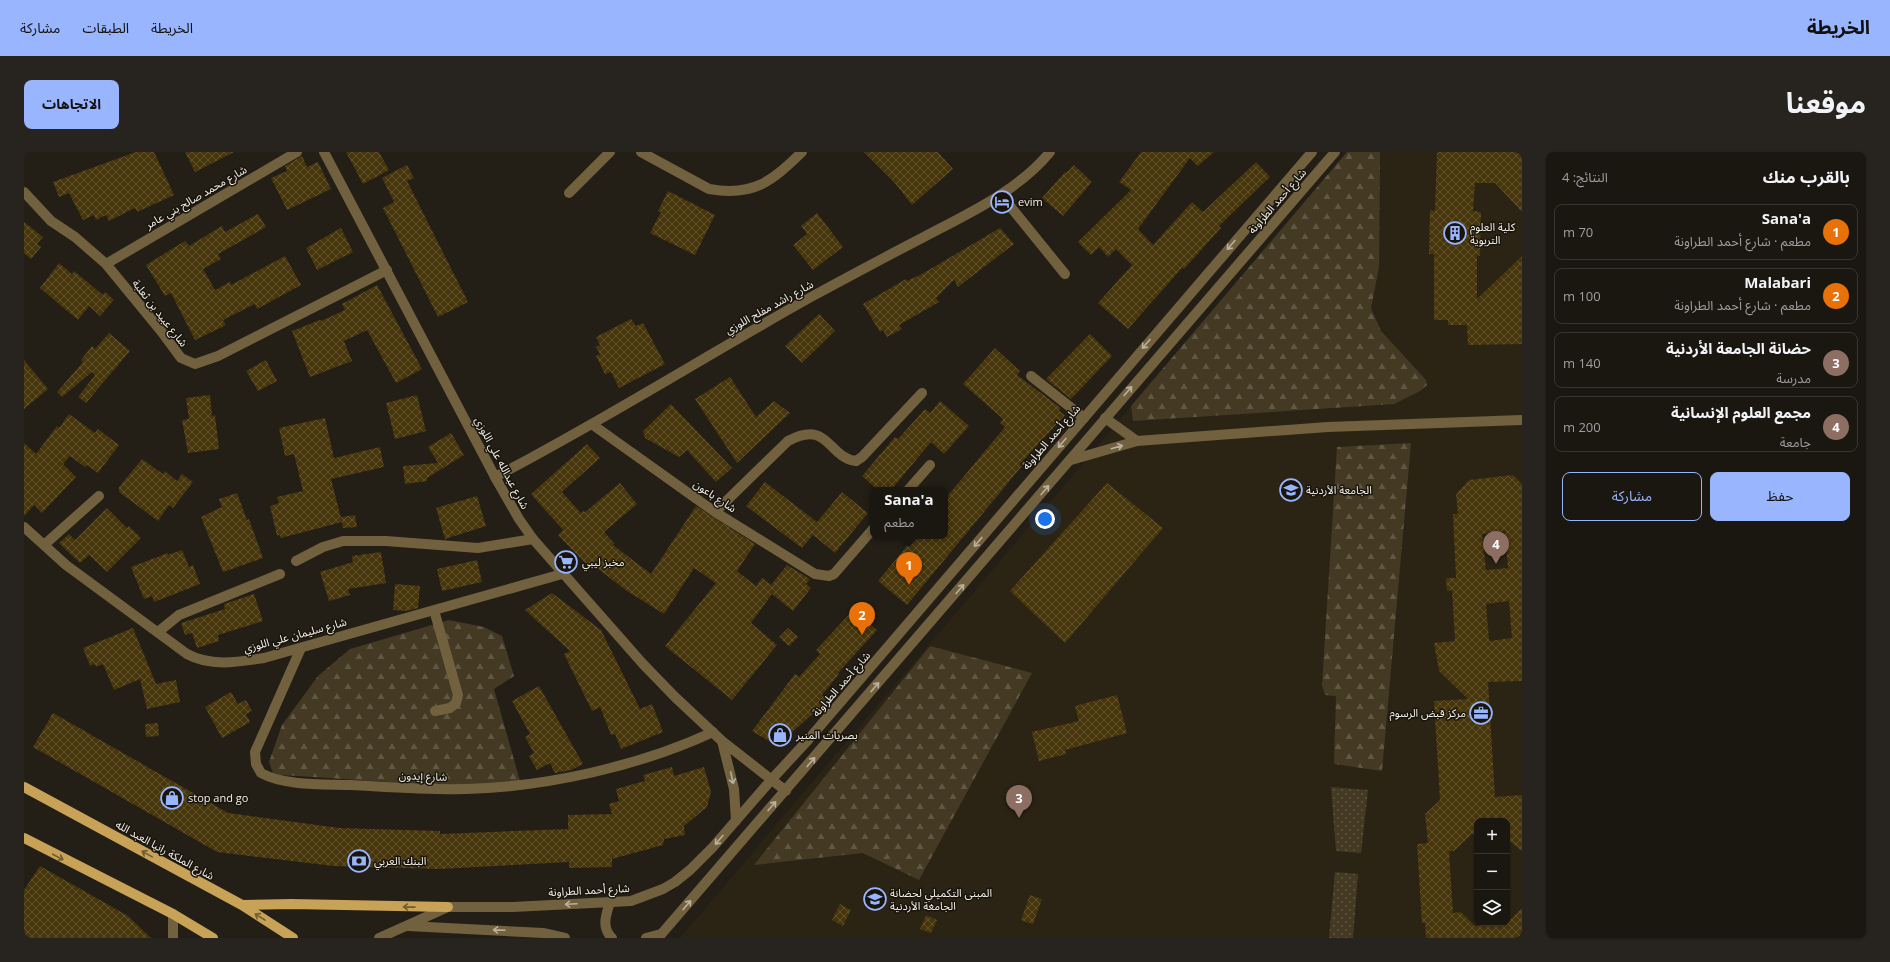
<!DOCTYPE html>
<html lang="ar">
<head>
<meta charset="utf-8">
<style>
	:root { --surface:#1a1610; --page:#27231e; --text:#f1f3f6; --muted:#9f9f9f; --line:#383530; --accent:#99b5fd }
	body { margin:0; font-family:"Open Sans","Noto Sans Arabic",sans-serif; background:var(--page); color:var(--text); direction:rtl }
	.controls { position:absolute; right:12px; bottom:12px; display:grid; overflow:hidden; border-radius:8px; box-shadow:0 1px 3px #0004 }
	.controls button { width:36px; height:36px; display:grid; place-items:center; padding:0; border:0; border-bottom:1px solid var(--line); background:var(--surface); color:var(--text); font:20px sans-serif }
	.you { position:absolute; left:1021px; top:367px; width:14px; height:14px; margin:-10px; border:3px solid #fff; border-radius:50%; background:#1a73e8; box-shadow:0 0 0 6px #1a73e833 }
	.badge { display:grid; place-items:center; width:26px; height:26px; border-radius:50%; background:var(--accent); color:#fff; font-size:13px; font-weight:700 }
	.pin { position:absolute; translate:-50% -33px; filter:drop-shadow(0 1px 2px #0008) }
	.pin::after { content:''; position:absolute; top:21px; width:14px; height:12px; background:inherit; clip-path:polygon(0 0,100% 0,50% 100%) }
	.popup { position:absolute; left:846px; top:335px; width:78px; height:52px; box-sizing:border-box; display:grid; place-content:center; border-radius:8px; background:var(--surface); filter:drop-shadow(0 1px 3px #0005); font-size:13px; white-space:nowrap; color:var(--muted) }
	.popup b { font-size:15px; color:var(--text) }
	.popup::after { content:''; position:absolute; left:50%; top:100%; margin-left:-8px; border:8px solid transparent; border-top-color:var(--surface) }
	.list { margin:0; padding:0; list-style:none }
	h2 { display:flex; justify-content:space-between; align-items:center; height:52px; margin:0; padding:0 16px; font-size:17px }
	h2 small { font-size:13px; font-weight:400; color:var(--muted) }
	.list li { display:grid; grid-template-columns:26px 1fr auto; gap:12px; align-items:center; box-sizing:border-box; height:56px; margin:0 8px 8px; padding:0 8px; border:1px solid var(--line); border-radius:8px }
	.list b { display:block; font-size:15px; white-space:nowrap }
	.list p { margin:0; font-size:13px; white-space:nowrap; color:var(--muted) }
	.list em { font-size:13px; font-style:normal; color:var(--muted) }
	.actions { display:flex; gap:8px; padding:12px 16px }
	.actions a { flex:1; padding:9px 0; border:1px solid var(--accent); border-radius:8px; text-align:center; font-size:14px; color:var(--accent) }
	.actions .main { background:var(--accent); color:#111 }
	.icon { flex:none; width:22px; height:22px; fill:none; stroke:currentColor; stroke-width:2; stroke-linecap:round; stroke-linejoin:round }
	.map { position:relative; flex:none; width:1498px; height:786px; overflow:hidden; direction:ltr; border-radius:8px }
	header { display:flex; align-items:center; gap:24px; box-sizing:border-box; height:56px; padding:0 20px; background:var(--accent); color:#111 }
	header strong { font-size:19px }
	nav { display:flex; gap:22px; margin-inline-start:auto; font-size:14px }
	.intro { display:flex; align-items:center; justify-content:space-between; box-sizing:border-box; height:96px; padding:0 24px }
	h1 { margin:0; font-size:28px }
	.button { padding:10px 18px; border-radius:8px; background:var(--accent); color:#111; font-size:14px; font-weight:700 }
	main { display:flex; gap:24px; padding:0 24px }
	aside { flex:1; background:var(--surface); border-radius:8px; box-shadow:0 1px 3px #0004 }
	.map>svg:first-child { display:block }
</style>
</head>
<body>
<header>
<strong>الخريطة</strong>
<nav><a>الخريطة</a><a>الطبقات</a><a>مشاركة</a></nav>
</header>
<div class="intro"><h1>موقعنا</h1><a class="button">الاتجاهات</a></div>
<main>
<aside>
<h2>بالقرب منك<small>النتائج: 4</small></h2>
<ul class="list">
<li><span class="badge" style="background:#e8710a">1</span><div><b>Sana'a</b><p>مطعم · شارع أحمد الطراونة</p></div><em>70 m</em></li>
<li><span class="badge" style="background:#e8710a">2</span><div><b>Malabari</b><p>مطعم · شارع أحمد الطراونة</p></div><em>100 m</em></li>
<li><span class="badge" style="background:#8d6e63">3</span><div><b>حضانة الجامعة الأردنية</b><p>مدرسة</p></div><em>140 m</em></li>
<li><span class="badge" style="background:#8d6e63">4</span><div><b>مجمع العلوم الإنسانية</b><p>جامعة</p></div><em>200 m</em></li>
</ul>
<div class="actions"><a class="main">حفظ</a><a>مشاركة</a></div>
</aside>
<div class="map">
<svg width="1498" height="786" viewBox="0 0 1498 786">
	<defs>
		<pattern id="grass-dots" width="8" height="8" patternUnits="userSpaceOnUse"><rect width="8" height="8" fill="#443a24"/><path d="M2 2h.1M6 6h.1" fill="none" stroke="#605744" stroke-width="1.8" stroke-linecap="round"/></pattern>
		<pattern id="forest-firs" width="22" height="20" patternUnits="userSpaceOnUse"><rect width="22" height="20" fill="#443a24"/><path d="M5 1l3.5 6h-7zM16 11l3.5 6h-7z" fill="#605744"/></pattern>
		<pattern id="building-cross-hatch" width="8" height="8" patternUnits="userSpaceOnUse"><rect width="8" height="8" fill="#47350b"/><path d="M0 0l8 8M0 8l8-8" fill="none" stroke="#62532f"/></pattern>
	</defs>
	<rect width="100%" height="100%" fill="#231e16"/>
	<path fill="#2b2415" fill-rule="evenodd" d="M1323,0H1498V786H656ZM1453,669H1483V771H1453Z"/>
	<path fill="url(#grass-dots)" d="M1307,635L1344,638L1337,701L1312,699Z
		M1311,720L1334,722L1329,786H1305Z"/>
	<path fill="url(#forest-firs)" d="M1323,0H1356L1355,115L1347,156L1357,179L1402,228L1403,233L1396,239L1370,252L1109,269L1107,254Z
		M1387,291L1358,619L1310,612L1312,544L1301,543L1298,533L1313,295Z
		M425,468L460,475L478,484L490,524L470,537L496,629L445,635L257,623L249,621L245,610L258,573L294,524L326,497Z
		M906,494L1008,521L895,728L839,701L730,713Z"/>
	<path fill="url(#building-cross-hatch)" fill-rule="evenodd" d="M112,0H130L150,43L113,60L111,56L85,69L82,63L72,68L70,63L59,68L45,41L35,45L29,30Z
		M161,0H210L171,20Z
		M322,0H355L365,18L339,32Z
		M840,0H914L929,17L888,53L870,30Z
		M1117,0H1190L1174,14L1166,6L1114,77L1129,93L1168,50L1179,60L1232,10L1246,25L1195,74L1197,76L1160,117L1158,116L1104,177L1074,151L1108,113L1092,97L1084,105L1075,95L1067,103L1054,90L1107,38L1095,30Z
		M1413,0H1498V60L1471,31H1451L1449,59L1457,60L1456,104L1453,103V147L1498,104V192L1444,193L1443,173H1424V168H1410V102H1405L1406,58L1411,59Z
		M278,4L283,15L294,10L307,37L263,58L247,26L263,19L261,14Z
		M383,13L390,26L383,29L444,150L414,165L359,56L370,50L358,26Z
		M1050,13L1068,30L1039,64L1018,46L1041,20L1042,21Z
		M644,39L691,63L671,103L626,81L637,60L634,59Z
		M793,61L819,95L789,118L769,93L783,82L777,74Z
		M234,62L242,75L194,102L197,107L179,117L191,138L206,130L207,133L261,104L277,133L233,157L231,152L199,168L202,173L171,188L147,141L141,144L122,113L161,89L165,94L198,74L201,80Z
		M0,70L19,85L13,92L17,95L7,107L0,101Z
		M317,76L329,100L293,118L282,96Z
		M976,76L990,92L934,135L930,128L912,146L915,150L875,173L878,177L863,185L859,178L856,180L839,152L882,127L883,129L898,122Z
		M35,111L48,122L50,119L79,143L81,140L90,148L76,164L65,154L54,168L16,136Z
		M353,133L398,217L372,231L343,178L320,189L328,209L286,225L268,179L296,168L297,169L321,158L318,152Z
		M795,162L811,179L778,211L761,194Z
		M607,167L612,174L619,171L641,212L595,236L587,220L581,222L572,204L576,202L572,195L576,193L572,185Z
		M85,181L106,199L62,251L54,245L71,223L68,220L38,245L33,240L59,210L57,208L68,194L71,197Z
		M1066,182L1088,204L1047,247L1022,227Z
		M971,196L996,219L993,223L1037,256L1035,259L1041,263L996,312L998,314L883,453L854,429L891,384H921V347L981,275L976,271L979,267L939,232Z
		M0,208L24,237L0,257Z
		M242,208L253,229L234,239L222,219Z
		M706,225L732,265L750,249L766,261L713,311L671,247Z
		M186,243L188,264L191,263L195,297L164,301L158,268L165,267L162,246Z
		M393,243L402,279L371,287L362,251Z
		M916,249L945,274L920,302L907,290L867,338H854L838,324L871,285L874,287L901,257L906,261Z
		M647,252L708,316L692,330L663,298L655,305L621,286L619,279Z
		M45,262L71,281L74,277L95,293L74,321L63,313L61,315L46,304L39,312L52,325L18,361L10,353L0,364V291L12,302L33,274L35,276Z
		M301,266L310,306L356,295L360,315L307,327L318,370L257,386L256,383L253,384L246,354L255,351L253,345L279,339L270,302L261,304L255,276Z
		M427,281L440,303L403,326V329L381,332L379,314L414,311L404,295Z
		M563,292L576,306L538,340L557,361L559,359L561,360L596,331L613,352L580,380L591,392L589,393L627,422L672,354L731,392L713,419L732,434L738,426L747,433L763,413L786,427L782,432L787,436L769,459L748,442L727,471L753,493L708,548L641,494L692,431L670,416L640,462L603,439L569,413L566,416L534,383L539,378L507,342Z
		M118,307L139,322L141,319L153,329L158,322L169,330L149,356L145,353L134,369L95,340V335Z
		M1489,323L1498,332V529L1464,530L1471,645L1498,643V699L1483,687V669H1453V682H1448L1430,699H1425L1429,761L1437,760L1451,774L1481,773L1498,756V786H1402L1401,771H1398L1393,692L1404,691L1401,662L1416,648L1410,549L1444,547L1415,519L1410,491L1431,489L1428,438L1423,439L1422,426H1432L1429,362H1434L1432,342L1445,328ZM1481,379L1484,416L1462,418L1458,382ZM1485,449L1488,486L1465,489L1462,452Z
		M741,330L793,370L818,340L844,361L811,401L789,383L778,396L722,354Z
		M1083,331L1139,376L1041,491L986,439Z
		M213,341L223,368L225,367L239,406L199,420L177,365L198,355L195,347Z
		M453,344L462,374L421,387L412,356Z
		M83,356L103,376L105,374L117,386L83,420L65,403L56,411L35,391L45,382L51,388Z
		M331,363L333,375L319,376L317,365Z
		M158,398L165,415L169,413L176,432L130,450L128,444L120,447L107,415L144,401V403Z
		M357,400L362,431L324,437L326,443L305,449L296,420L329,410L328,404Z
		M453,408L458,430L418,439L413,417Z
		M371,432L396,434L394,456L383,459L369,458Z
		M528,441L577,478L616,557L628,552L639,580L597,597L591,582L587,583L576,555L568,559L540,502L546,499L501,458Z
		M230,442L239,469L194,483L195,489L173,496L168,481L161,483L157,471L201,457L200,452Z
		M830,457L853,478L814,521L815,522L798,543L805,548L767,581L747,590L728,579L771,522L775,525L796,502L792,498Z
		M109,476L132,532L152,528L156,550L123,557L116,527L90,538L79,512L72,515L71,512L66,514L59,496Z
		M764,476L774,485L765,494L755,485Z
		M515,534L559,612L547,618L531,621L526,611L513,618L505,604L510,601L501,585L506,582L488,549Z
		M207,540L214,552L222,548L228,559L222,562L226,570L198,586L181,555Z
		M1093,543L1103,581L1041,598L1042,602L1015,609L1008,580L1055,569L1051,554Z
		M29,561L204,661L315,676L416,679V682L544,677V663L588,662L585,652L595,649L592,637L621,629L619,623L648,615L650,624L680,615L687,640L683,655L660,674L661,683L640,687L639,693L588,707V715L545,716V710L415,717L310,714L193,700L9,595Z
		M134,571L135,584L122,585L121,572Z
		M16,714L104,764L127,786H0V738Z
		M1006,743L1018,747L1009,772L997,768Z
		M816,752L827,758L819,774L808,768Z
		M902,763L913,768L907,781L896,777Z"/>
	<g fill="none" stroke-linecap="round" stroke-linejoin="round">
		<path stroke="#72613e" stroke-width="10" d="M1007,224L1060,266"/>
		<path stroke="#72613e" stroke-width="10" d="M617,0L685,37C730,45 748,29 778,0
			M0,40L27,69L51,85L82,112L137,179L157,206L171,212L194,204L363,118
			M545,41L586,0
			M977,43L1041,122
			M82,112L273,0
			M1081,266L1113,289
			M569,273L691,360L791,422L805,424L810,422L849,377
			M1047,308L1113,289L1304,275L1498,268
			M471,325C579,269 681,204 787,145C824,125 861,105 898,86C943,62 993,40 1026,0
			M884,338L906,313
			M691,360L764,289C805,267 803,305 832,309L838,305L898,241
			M0,375L42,413L163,502C187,515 214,510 240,506L538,422
			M20,393L75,344
			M272,409L299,395L319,389H362L454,396L509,387
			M410,458L434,543L432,551L426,556L411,559
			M134,480L155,463L256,422
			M277,496L231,600L232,612L237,621C260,634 300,632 327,633C365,635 404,638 442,637C522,635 616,614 689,580
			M149,762V786"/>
		<path stroke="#72613e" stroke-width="10" d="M300,0L471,325L495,367L509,387L619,512L651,545L698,589L762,639
			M698,589L710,637L712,669
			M586,750C582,763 577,775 588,786
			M384,774L519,781L541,786
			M355,786L424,755H489L607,749L639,737L651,730L666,718L689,695L748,627L784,588L1288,0
			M622,786L637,782
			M634,786L1311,0"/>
		<path stroke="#c7a257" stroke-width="10" d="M0,635L218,753L269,786
			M0,686L149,762L189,786
			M218,753L267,752L424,755"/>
	</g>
	<defs><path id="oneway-shaft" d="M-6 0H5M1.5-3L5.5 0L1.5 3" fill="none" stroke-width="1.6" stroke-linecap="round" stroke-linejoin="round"/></defs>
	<g stroke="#bab09d">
		<use href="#oneway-shaft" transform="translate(1207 93) rotate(131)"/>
		<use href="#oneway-shaft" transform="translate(1122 192) rotate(131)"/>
		<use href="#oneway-shaft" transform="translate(1104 239) rotate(-49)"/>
		<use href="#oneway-shaft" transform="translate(1038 291) rotate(131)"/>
		<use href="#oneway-shaft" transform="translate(1093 295) rotate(-16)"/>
		<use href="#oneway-shaft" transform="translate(1021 338) rotate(-49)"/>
		<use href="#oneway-shaft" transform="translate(954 390) rotate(130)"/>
		<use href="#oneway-shaft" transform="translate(936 437) rotate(-49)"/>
		<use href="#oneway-shaft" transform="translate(851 535) rotate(-49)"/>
		<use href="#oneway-shaft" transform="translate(787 610) rotate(-49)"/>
		<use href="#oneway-shaft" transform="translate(708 626) rotate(78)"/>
		<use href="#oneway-shaft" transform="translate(748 654) rotate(-49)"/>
		<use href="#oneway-shaft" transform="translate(695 688) rotate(131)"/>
		<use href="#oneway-shaft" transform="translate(547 752) rotate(177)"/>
		<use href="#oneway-shaft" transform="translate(663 753) rotate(-49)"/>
		<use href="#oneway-shaft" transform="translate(475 778) rotate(-178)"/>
	</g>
	<g stroke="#705c32">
		<use href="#oneway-shaft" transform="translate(123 702) rotate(-151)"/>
		<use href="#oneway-shaft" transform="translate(34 705) rotate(28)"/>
		<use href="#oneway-shaft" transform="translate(385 755) rotate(-179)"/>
		<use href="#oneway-shaft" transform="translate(236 765) rotate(-148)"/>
	</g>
	<defs>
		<g id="hotel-ring" transform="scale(1.15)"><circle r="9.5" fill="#19150d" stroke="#99b5fd" stroke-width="1.5"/><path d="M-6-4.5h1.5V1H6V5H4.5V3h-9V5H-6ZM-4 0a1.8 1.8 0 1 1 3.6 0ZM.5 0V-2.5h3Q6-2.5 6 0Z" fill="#99b5fd"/></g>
		<g id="building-ring" transform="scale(1.15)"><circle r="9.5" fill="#19150d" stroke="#99b5fd" stroke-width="1.5"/><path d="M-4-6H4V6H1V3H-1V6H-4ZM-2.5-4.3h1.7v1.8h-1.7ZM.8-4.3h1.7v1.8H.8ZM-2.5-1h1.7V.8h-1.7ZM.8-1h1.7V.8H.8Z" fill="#99b5fd"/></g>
		<g id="university-ring" transform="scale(1.15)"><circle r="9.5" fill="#19150d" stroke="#99b5fd" stroke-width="1.5"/><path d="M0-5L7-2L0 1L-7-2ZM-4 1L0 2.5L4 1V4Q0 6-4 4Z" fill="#99b5fd"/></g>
		<g id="supermarket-ring" transform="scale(1.15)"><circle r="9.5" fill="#19150d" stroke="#99b5fd" stroke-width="1.5"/><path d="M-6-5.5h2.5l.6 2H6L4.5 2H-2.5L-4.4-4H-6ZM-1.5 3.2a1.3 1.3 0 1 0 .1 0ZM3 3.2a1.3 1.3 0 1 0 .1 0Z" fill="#99b5fd"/></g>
		<g id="office-ring" transform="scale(1.15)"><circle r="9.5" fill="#19150d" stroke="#99b5fd" stroke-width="1.5"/><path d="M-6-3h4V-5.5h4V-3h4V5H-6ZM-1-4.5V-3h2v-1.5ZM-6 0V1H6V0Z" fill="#99b5fd"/></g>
		<g id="shop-ring" transform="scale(1.15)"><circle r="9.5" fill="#19150d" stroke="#99b5fd" stroke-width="1.5"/><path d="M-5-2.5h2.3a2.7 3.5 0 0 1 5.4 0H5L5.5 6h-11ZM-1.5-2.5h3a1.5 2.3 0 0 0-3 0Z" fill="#99b5fd"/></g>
		<g id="bank-ring" transform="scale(1.15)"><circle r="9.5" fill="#19150d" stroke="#99b5fd" stroke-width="1.5"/><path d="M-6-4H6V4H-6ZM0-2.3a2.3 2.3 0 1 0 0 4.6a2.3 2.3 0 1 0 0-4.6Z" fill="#99b5fd"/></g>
		<g id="school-ring" transform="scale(1.15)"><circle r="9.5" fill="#19150d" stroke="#99b5fd" stroke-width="1.5"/><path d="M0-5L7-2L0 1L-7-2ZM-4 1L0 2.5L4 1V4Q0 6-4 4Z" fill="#99b5fd"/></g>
	</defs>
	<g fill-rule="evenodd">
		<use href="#hotel-ring" x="978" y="50"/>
		<use href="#building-ring" x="1431" y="81"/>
		<use href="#university-ring" x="1267" y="338"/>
		<use href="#supermarket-ring" x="542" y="410"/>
		<use href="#office-ring" x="1457" y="561"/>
		<use href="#shop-ring" x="756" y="583"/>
		<use href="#shop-ring" x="148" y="646"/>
		<use href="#bank-ring" x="335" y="709"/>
		<use href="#school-ring" x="851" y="747"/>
	</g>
	<g text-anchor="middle" stroke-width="3" stroke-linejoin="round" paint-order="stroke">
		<g font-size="11" fill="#f4f1eb" stroke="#19150d">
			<text transform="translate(172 45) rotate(-30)" y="4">شارع محمد صالح بني عامر</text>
			<text transform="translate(1253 49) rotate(-49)" y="4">شارع أحمد الطراونة</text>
			<text transform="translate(745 155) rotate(-29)" y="4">شارع راشد مفلح اللوزي</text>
			<text transform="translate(136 161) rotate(52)" y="4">شارع عبيد بن ثعلبة</text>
			<text transform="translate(1027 285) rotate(-49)" y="4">شارع أحمد الطراونة</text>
			<text transform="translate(478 311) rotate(62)" y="4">شارع عبدالله علي اللوزي</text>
			<text transform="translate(691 344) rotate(34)" y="4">شارع باعون</text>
			<text transform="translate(271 483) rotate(-15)" y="4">شارع سليمان علي اللوزي</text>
			<text transform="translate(817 532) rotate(-49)" y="4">شارع أحمد الطراونة</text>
			<text transform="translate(399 624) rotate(2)" y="4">شارع إيدون</text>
			<text transform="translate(141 698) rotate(29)" y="4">شارع الملكة رانيا العبد الله</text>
			<text transform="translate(565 738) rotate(-3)" y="4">شارع أحمد الطراونة</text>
		</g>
		<g font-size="11" fill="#f4f1eb" stroke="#19150d" text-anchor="start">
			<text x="994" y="54">evim</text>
			<text x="1446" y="79">كلية العلوم<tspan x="1446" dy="13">التربوية</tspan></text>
			<text x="1282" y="342">الجامعة الأردنية</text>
			<text x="558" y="414">مخبز ليبي</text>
			<text x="1442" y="565" text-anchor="end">مركز قبض الرسوم</text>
			<text x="772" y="587">بصريات المنير</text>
			<text x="164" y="650">stop and go</text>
			<text x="350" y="713">البنك العربي</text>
			<text x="866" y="745">المبنى التكميلي لحضانة<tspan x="866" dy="13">الجامغة الأردنية</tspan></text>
		</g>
	</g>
</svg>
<div class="controls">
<button>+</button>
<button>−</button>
<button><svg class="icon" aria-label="layers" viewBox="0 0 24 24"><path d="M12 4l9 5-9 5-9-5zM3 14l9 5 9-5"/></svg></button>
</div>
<div class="you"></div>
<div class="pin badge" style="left:885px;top:433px;background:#e8710a">1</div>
<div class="popup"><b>Sana'a</b>مطعم</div>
<div class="pin badge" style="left:838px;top:483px;background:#e8710a">2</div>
<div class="pin badge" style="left:995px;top:666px;background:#8d6e63">3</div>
<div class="pin badge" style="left:1472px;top:412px;background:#8d6e63">4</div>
</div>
</main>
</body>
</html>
